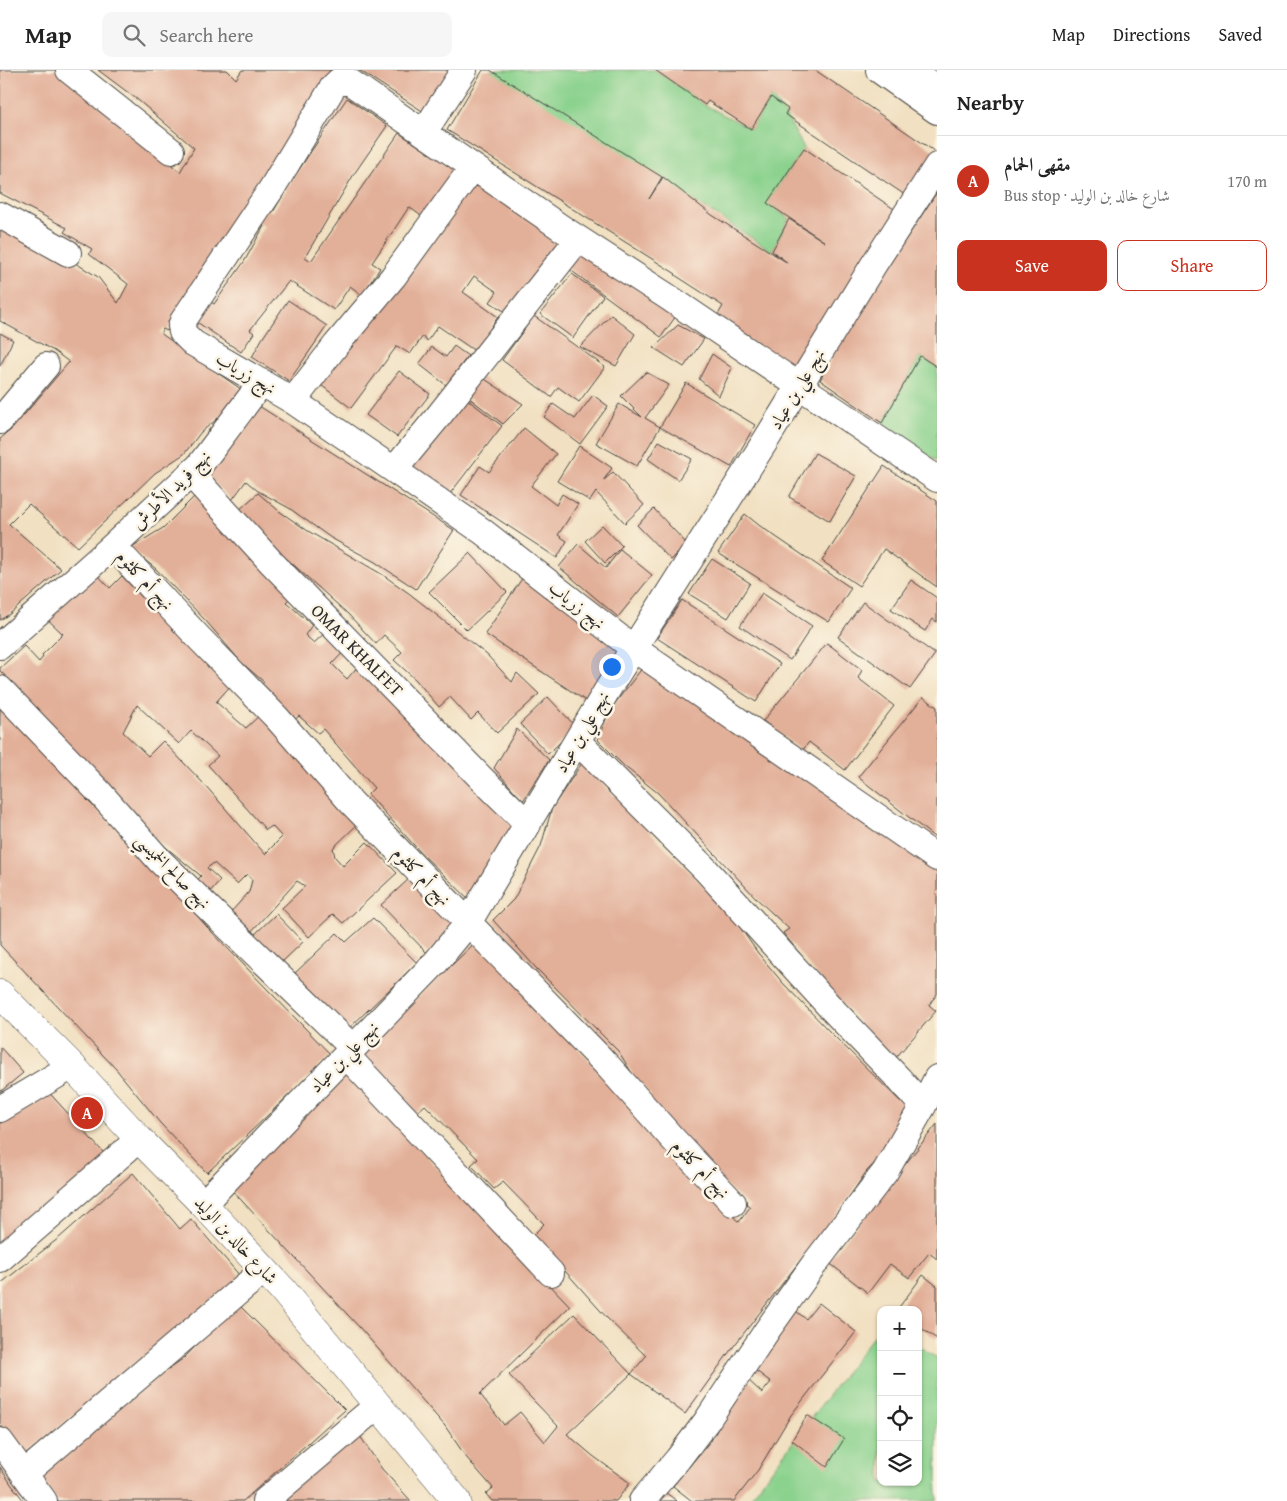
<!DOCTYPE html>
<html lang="en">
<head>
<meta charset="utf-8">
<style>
	:root { --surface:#fff; --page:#f6f6f6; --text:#222; --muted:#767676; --line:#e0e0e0; --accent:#c8321e }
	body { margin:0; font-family:"Gentium Book Plus",Amiri,serif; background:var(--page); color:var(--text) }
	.controls { position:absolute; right:15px; bottom:15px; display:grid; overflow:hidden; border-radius:10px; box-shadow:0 1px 4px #0004 }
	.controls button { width:45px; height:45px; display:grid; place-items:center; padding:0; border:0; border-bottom:1px solid var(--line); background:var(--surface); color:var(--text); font:25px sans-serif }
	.you { position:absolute; left:611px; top:596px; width:18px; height:18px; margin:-12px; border:4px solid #fff; border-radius:50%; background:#1a73e8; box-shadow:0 0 0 8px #1a73e833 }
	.badge { display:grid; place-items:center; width:32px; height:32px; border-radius:50%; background:var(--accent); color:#fff; font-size:16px; font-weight:700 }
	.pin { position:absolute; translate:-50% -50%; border:2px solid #fff; box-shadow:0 1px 5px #0006 }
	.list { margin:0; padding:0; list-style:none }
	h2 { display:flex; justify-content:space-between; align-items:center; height:65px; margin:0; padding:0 20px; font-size:21px }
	h2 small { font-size:16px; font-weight:400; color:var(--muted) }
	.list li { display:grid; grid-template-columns:32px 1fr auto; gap:15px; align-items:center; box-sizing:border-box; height:90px; padding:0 20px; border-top:1px solid var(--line) }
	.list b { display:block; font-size:19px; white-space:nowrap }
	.list p { margin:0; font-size:16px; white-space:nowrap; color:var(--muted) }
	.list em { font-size:16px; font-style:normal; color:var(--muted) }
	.actions { display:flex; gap:10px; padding:15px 20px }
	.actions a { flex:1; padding:11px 0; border:1px solid var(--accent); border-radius:10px; text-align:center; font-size:18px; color:var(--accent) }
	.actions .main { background:var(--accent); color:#fff }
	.icon { flex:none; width:28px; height:28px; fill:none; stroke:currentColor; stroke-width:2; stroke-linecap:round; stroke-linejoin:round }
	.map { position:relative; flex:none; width:937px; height:1431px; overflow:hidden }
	header { display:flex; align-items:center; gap:30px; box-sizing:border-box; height:70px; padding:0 25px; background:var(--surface); border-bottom:1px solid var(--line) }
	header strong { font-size:24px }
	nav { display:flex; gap:28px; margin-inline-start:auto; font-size:18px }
	.search { width:350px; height:45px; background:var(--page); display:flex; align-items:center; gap:12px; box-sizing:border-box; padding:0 18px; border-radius:10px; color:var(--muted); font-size:19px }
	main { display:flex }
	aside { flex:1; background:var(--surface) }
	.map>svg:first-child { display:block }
</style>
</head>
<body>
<header>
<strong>Map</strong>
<div class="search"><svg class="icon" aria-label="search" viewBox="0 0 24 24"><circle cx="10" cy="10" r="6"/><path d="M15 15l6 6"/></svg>Search here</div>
<nav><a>Map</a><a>Directions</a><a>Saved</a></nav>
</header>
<main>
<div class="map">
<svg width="937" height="1431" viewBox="0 0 937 1431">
	<rect width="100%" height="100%" fill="#fcf5e5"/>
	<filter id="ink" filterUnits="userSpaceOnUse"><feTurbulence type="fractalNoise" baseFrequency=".02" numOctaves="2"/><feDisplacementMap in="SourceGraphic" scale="10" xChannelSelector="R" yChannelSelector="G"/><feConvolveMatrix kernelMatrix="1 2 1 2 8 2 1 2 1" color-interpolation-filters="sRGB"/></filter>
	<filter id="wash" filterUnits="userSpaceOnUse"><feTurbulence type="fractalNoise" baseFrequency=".0096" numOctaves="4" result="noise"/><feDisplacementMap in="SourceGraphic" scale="20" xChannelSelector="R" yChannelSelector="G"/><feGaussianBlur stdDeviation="1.12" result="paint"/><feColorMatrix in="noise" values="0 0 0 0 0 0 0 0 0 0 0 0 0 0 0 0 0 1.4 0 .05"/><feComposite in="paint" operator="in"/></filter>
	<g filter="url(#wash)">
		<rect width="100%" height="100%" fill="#f1e0c1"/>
		<path fill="#8bd28e" stroke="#5b7e5c" d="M489,0H655L705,35L751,59L771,27L785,44L804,78L768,132L789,149L772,181Z
			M920,286L937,297V391L882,353Z
			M881,1256V1412H918V1276L937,1288V1431H748Z"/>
		<g id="blocks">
			<path fill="#e2af98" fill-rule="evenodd" d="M0,0H58L180,102L194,78L138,30L98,0H227L236,9L242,0H339L193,219L167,261L163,259L160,263L248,324L201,362L184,384L155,403L78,477L29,434L9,454L61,499L11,543L0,550V369L13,358L69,292L54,281L0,251V151L38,170L98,207L118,233L128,214L89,184L92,179L64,162L67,158L0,123Z
				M359,0H459L430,46Z
				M483,0H490L662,107L649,129L663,107L712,145L788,193L772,181L789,149L825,172L767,133L804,78L897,141L801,300L715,250L723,236L675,205L676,204L447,60Z
				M655,0H815L937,83L908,127L785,44L788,39L771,27L751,59L708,31L705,35Z
				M347,28L387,56L354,104L305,187L311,191L399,63L456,101L424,148L409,137L372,193L380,198L362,225L350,216L334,240L289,211L250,260L254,263L241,282L194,250L209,231L214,234L244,192L264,156L257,152L267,139L273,142L292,110Z
				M473,108L564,171L510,245L490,232L497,222L474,206L463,222L498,247L475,281L438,256L427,271L423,266L410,284L397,276L351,338L317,312Z
				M937,122V297L920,286L882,353L820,310L856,245Z
				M579,178L676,246L661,267L565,196Z
				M572,204L603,226L573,268L540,244Z
				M288,230L327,256L289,311L252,287L262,269Z
				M611,245L635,264L616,296L580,277Z
				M534,246L605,297L579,332L558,317L551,327L502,290Z
				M678,255L704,269L684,297L654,278Z
				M0,263L13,270L0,296Z
				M454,276L468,286L446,315L419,294L432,277L446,287Z
				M712,284L732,298L719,326L699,309Z
				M399,301L430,324L397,367L366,345Z
				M646,302L669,315L645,348L660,357L686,313L755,355L731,397L660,357L637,396L596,373L619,334L642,347L621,326Z
				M480,306L523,334L503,354L464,324Z
				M593,325L608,336L580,374L544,347L553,334L575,349Z
				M463,326L502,356L449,425L409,394Z
				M259,336L454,460L416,519L375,492L331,468L289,438L258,421L246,411L232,430L209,407L217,391Z
				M524,358L556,384L531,416L556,435L562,424L578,434L558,465L567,471L557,488L461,425L480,396L489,402Z
				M659,371L692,389L678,410L648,389Z
				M579,376L612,398L603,411L613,402L644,435L625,453L596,422L590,431L557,411Z
				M815,383L856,406L830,451L789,427Z
				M884,396L937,431V517L884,479L859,516L822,491Z
				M258,423L279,441L308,461L383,505L410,524L487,585L512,612L517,603L539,624L497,663L478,643L471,650L450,627L439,637L416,610L394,590L402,582L384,565L376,574L348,544L286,488L238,441Z
				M196,425L292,526L286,532L312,555L305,565L314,573L328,560L347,578L332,594L347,609L359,595L519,756L488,793L473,833L423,785L368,724L374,718L323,659L318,663L299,646L293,651L259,617L264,612L241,592L206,551L156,499L130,478L163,458Z
				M654,439L687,474L671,490L637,455Z
				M745,444L760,456L851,518L829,552L718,483Z
				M602,455L622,476L605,493L585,471Z
				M578,474L606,498L620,479L652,505L618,547L559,497Z
				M470,483L507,522L467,560L429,522Z
				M712,489L750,513L728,548L689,524Z
				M92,499L110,518L122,506L152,538L233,613L216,632L246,658L261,644L360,752L333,778L335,787L343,796L367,772L397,803L343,853L333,844L309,867L282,838L305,816L297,811L250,863L230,843L249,822L252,810L247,804L237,814L214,793L207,798L220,810L209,823L196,812L201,806L151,765L55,664L15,615L0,601V598L24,576L39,592L43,587L42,585L63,564L42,544ZM137,635L179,674L191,661L218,686L208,695L266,760L272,756L282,767L265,784L204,714L163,671L148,686L123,662Z
				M523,507L626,576L589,633L485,564Z
				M911,510L937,528V552L933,549L925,561L891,539Z
				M762,523L812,556L790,590L740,556Z
				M682,530L780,594L756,632L657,568Z
				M863,532L935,584L910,619L838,567Z
				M827,573L862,600L858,608L894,636L845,700L809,672L802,681L763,651Z
				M647,592L937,801V821L935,823L937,824V924L929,935L936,941L893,991L814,901L783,863L789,859L757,829L658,723L624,696L598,670L609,641Z
				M548,627L576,657L548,684L520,654Z
				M923,627L937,637V763L934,767L858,707Z
				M0,630L89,727L86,729L148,790L207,857L331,985L207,1103L160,1053L116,999L0,875Z
				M517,659L549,690L523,731L494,698Z
				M582,693L729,842L758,883L782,912L830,962L914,1045L894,1073L866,1102L848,1129L730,1281L685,1344L631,1304L646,1286L607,1248L533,1165L544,1154L503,1112L494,1119L471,1095L478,1089L425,1035L415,1044L357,986L479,869L722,1137L739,1152L750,1137L724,1114L646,1030L651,1025L633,1005L619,982L536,898L493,850L514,829L541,776L552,738Z
				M411,807L457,855L427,883L381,835Z
				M276,844L303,872L281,893L254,865Z
				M373,848L417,893L344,963L292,906L337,863L346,872Z
				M0,977L23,1003L0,1022Z
				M346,1003L570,1236L480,1324L504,1355L520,1342L545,1372L558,1356L509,1305L574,1244L631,1304L567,1364L593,1386L630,1413L616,1431H492L486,1424L493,1418L466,1387L445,1356L360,1258L230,1118Z
				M44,1017L112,1092L0,1186V1054Z
				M937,1054V1189L929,1183L909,1208L890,1194L868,1223L828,1192Z
				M133,1103L180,1159L191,1149L240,1206L24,1386L0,1354V1214L59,1168Z
				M923,1205L937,1216V1269L918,1256V1240H897Z
				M237,1233L345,1340L243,1431H58L37,1404L148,1313L184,1288Z
				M819,1233L856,1262L791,1345L758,1400L734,1431H692L673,1416L712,1369L746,1308L762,1323L771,1312L748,1295L792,1238L806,1249Z
				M807,1345L844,1369L827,1397L792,1370Z
				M358,1363L382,1399L411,1431H276Z
				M0,1397L11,1414L24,1431H0Z
				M662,1420L677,1431H654Z"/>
		</g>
	</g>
	<g filter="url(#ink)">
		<use href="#blocks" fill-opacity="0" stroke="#494642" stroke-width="1"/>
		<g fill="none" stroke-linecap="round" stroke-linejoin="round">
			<g stroke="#494642" stroke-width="28">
				<path id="minor" d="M69,0L171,81
					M879,0L937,41
					M424,62L464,0
					M0,145L68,183
					M293,331L336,275L393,207L473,97
					M0,351L46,296
					M394,400L437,348L578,169
					M191,404L272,493L483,710L528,754
					M937,409L668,227L563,159L347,10L339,11L333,17L272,118L183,251L181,256L182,262L193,273L293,331L394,400L482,461L633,578L937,788
					M113,476L199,568L277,648L349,730L607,995L672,1068L733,1133
					M0,576L113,476L199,396L262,312
					M0,619L100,723L160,791L353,978
					M577,671L706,800L831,938L899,1009L923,1036
					M346,985L551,1203
					M0,1039L72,996
					M203,1134L436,892L468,853L609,617L766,370L874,194L937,96
					M0,1189L139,1069
					M0,1371L44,1431
					M24,1404L264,1200
					M265,1431L378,1335
					M642,1431L678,1389L706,1352L768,1259L815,1193L885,1102L923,1036L937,1008"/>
			</g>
			<g stroke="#494642" stroke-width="29">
				<path id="tertiary" d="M0,924L72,996L139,1069L203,1134L282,1219L457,1431"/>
			</g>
			<g stroke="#494642" stroke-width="29">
				<path id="primary" d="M909,0L937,19"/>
			</g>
			<use href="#minor" stroke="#fff" stroke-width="26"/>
			<use href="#tertiary" stroke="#fff" stroke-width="28"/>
			<use href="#primary" stroke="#fff" stroke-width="28"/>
		</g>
	</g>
	<g text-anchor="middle" stroke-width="5" stroke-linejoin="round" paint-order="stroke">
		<g font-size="18" fill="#2b2b2b" stroke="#fcf5e5">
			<text transform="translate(246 303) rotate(30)" y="6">نهج زرياب</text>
			<text transform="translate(797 319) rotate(-59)" y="6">نهج علي بن عياد</text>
			<text transform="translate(171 420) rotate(-45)" y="6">نهج فريد الأطرش</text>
			<text transform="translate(145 510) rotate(47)" y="6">نهج أم كلثوم</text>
			<text transform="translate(577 535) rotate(38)" y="6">نهج زرياب</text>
			<text transform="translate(357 580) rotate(45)" y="6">OMAR KHALFET</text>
			<text transform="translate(582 662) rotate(-60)" y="6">نهج علي بن عياد</text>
			<text transform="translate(173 801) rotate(45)" y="6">نهج صالح الخميسي</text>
			<text transform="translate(422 806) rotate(46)" y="6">نهج أم كلثوم</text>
			<text transform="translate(344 987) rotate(-46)" y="6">نهج علي بن عياد</text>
			<text transform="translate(701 1099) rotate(46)" y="6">نهج أم كلثوم</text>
			<text transform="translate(236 1170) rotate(47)" y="6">شارع خالد بن الوليد</text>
		</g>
	</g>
</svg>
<div class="controls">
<button>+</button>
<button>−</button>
<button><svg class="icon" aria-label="locate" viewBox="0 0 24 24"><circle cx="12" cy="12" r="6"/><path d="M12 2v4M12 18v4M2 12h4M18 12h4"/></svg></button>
<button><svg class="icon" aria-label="layers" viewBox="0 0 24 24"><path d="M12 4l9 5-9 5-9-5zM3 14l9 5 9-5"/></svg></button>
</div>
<div class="you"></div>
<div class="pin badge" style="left:87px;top:1043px">A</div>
</div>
<aside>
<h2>Nearby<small></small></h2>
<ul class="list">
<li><span class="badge">A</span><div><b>مقهى الحمام</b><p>Bus stop · شارع خالد بن الوليد</p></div><em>170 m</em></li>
</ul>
<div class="actions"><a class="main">Save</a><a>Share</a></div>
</aside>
</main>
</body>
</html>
